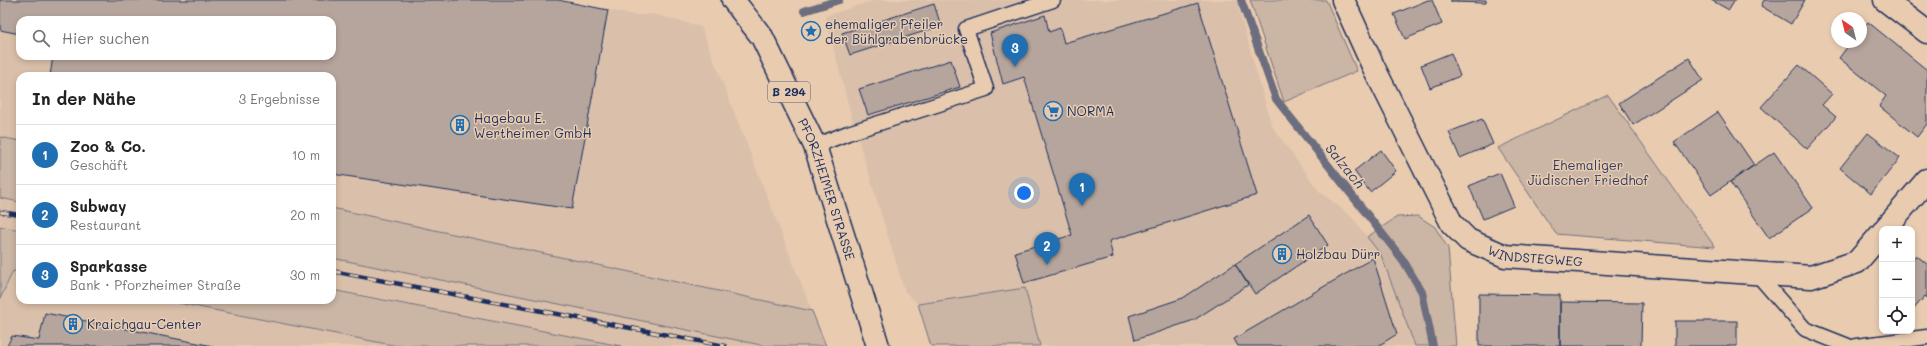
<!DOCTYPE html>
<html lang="de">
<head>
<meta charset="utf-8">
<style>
	:root { --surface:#fff; --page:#f6f6f6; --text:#222; --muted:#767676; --line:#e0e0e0; --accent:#1f6fb2 }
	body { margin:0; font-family:Mali,sans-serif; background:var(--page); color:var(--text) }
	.controls { position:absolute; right:12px; bottom:12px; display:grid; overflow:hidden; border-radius:8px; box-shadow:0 2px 6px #0003 }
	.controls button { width:36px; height:36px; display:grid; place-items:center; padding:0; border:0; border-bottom:1px solid var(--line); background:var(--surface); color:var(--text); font:20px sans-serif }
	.compass { position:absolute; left:1831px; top:12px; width:36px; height:36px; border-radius:50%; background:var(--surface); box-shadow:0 2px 6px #0003; rotate:325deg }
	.you { position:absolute; left:1024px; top:193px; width:14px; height:14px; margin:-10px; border:3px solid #fff; border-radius:50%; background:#1a73e8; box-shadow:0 0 0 6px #1a73e833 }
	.badge { display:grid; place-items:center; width:26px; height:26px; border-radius:50%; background:var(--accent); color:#fff; font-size:13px; font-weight:700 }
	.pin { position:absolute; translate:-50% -33px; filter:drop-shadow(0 1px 2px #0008) }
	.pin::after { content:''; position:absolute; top:21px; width:14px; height:12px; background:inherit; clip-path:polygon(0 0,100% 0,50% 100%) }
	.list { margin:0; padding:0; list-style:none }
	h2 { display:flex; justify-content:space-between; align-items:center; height:52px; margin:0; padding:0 16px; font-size:17px }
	h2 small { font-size:13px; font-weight:400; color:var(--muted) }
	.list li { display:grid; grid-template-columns:26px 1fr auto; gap:12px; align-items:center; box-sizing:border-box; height:60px; padding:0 16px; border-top:1px solid var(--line) }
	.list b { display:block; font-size:15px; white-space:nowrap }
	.list p { margin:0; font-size:13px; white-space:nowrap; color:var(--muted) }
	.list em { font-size:13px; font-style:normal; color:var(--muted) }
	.icon { flex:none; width:22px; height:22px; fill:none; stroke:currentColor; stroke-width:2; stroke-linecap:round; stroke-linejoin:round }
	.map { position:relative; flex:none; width:1927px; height:346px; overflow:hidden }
	.search { position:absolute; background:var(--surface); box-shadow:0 2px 6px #0003; left:16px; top:16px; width:320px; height:44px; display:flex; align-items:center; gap:10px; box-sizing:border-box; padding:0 14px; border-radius:12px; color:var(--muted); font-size:15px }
	.panel { position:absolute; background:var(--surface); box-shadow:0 2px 6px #0003; left:16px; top:72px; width:320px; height:232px; border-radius:12px }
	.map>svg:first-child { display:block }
</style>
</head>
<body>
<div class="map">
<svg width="1927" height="346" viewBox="0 0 1927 346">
	<rect width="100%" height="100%" fill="#e9ccb0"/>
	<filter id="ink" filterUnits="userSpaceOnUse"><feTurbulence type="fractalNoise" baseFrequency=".025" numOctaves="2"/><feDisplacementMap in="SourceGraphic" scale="8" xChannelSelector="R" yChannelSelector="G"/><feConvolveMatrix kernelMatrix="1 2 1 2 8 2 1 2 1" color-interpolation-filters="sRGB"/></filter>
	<g filter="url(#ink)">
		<path fill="#dac0aa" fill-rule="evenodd" d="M0,0H558L636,15L653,14L701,27L812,311L332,208V76H20V141L0,137ZM20,20H332V56H20Z
			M875,0H1236L1272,126L1319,191L1352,217L1381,255L1415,346H1040L1025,288L918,304L905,292L852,119L825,16Z
			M0,198L20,202V229L0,225Z
			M332,258L506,293L766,346H620L332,289Z
			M13,271L20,272V300H163L397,346H0V299Z"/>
		<path fill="#cbb5a4" stroke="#737281" d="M1250,0H1326L1357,71L1284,102Z
			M1608,95L1715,247L1556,234L1498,148Z
			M0,137L20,141V202L0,198Z
			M332,208L812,311L826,346H766L332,258Z
			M1418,216L1435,227L1448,248L1456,346H1415L1381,255L1367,237L1397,217Z
			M0,226L20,230V272L13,271L0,299Z
			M1025,288L1040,346H931L918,304Z
			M332,290L621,346H397L163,300H332Z"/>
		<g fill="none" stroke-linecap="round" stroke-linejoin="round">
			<path stroke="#6c6d7e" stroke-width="8" d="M1241,0L1276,99L1403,260L1422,292L1433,346
				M804,11L839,0"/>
		</g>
		<path fill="#b6a59c" stroke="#1b2f5e" d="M0,0H558L608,10L572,209L332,174V76H50L53,56H332V20H20V34L0,30Z
			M1428,0H1432L1442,24L1405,39L1394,14Z
			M1451,0H1486V3L1451,2Z
			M1711,0H1735L1729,10Z
			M1764,0H1805L1791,24L1761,6Z
			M1198,3L1257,195L1109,241L1113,257L1024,283L1015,252L1072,235L1024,77L1003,84L990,33L1045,15L1049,32L1060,28L1064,43Z
			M934,4L941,26L850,55L842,33Z
			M1868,22L1927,70V124L1917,137L1879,106L1886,96L1839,58L1851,42H1861V30Z
			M1451,53L1460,76L1430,88L1421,65Z
			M1689,58L1703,80L1633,125L1619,103Z
			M951,60L960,87L868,115L859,89Z
			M1799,65L1832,94L1822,105L1836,117L1807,149L1761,107Z
			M1718,112L1754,165L1711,195L1674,142Z
			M1482,119L1493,144L1460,158L1449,132Z
			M1868,133L1900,158L1871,194L1840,168Z
			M1381,150L1396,171L1370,192L1354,171Z
			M1774,152L1813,208L1769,238L1730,182Z
			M1500,173L1514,206L1483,219L1469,186Z
			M1309,215L1328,245L1255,294L1235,264Z
			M1916,255L1927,264V298L1925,296L1912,311V260Z
			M1373,258L1397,334L1378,346H1238L1234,339Z
			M1235,264L1248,285L1194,320L1135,340L1129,316L1183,298Z
			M1479,294L1560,295V346H1479Z
			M1560,302L1642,303L1641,346H1560Z
			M45,313L213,346H7L12,336L39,340Z
			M1675,321H1737V346H1675Z"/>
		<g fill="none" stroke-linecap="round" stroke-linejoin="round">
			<g stroke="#1b2f5e" stroke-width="17">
				<path id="service" d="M815,146L848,133L986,89L966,29L1053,0
					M1757,274L1805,329L1848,346
					M1856,346L1927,337"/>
			</g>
			<g stroke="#1b2f5e" stroke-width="25">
				<g id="minor">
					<path id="s1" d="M1343,0L1373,66L1452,224L1468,240L1505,256L1811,277L1857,262L1882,233"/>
					<path d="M1885,0L1927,32"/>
					<path d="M1885,229L1927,180"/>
				</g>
			</g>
			<g stroke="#1b2f5e" stroke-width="25">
				<g id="primary">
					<path id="s2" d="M733,0L762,37L815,146L878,346"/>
				</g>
			</g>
			<use href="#service" stroke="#e9ccb0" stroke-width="14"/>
			<use href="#minor" stroke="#e9ccb0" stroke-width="22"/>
			<use href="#primary" stroke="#e9ccb0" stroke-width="22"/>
			<g stroke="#1b2f5e" stroke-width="4.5">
				<path id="rail" d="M0,212L20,215
					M332,271L725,346"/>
			</g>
			<use href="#rail" stroke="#e9ccb0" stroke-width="3" stroke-dasharray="9" stroke-linecap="butt"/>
		</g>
	</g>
	<defs>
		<g id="sight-ring" transform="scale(1)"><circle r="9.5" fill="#e9ccb0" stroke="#1f6fb2" stroke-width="1.5"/><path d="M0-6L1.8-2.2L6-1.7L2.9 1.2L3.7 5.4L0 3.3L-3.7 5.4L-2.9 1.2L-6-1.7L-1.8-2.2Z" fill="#1f6fb2"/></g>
		<g id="supermarket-ring" transform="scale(1)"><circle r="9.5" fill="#e9ccb0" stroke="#1f6fb2" stroke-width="1.5"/><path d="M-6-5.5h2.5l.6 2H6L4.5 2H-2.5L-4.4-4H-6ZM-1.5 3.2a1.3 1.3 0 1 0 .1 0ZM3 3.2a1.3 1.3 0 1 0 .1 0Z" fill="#1f6fb2"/></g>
		<g id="building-ring" transform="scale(1)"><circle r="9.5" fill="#e9ccb0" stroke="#1f6fb2" stroke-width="1.5"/><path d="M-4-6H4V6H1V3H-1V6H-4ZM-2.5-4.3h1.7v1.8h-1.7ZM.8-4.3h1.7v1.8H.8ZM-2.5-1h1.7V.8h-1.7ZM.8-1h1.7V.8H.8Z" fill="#1f6fb2"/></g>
	</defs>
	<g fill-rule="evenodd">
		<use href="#sight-ring" x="811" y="31"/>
		<use href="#supermarket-ring" x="1053" y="111"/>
		<use href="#building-ring" x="460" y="125"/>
		<use href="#building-ring" x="1282" y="254"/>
		<use href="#building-ring" x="73" y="324"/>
	</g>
	<g text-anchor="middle" stroke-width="3" stroke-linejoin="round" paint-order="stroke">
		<rect fill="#e9ccb0" stroke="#595e77" stroke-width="1" x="768" y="82" width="42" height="20" rx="3"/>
		<g font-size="12" font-weight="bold" fill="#1b2f5e">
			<text x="789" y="96">B 294</text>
		</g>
		<g font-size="13" fill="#1b2f5e" stroke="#e9ccb0" text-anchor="start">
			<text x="825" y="29">ehemaliger Pfeiler<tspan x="825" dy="15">der Bühlgrabenbrücke</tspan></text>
			<text x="1067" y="116">NORMA</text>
			<text x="474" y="123">Hagebau E.<tspan x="474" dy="15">Wertheimer GmbH</tspan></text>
			<text x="1296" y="259">Holzbau Dürr</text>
			<text x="87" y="329">Kraichgau-Center</text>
		</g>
		<g font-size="13" fill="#2d3c65" stroke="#e9ccb0">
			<text x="1588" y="170">Ehemaliger<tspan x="1588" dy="15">Jüdischer Friedhof</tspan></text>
		</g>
		<g font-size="13" fill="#1b2f5e" stroke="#e9ccb0">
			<text dy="5" stroke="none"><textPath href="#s2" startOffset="213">PFORZHEIMER STRASSE</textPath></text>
			<text dy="5" stroke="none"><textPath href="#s1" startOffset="342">WINDSTEGWEG</textPath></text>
		</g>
		<g font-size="14" font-style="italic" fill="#2f3e66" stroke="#e9ccb0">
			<text transform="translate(1345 166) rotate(51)" y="5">Salzach</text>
		</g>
	</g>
</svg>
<div class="controls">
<button>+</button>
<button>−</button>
<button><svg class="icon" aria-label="locate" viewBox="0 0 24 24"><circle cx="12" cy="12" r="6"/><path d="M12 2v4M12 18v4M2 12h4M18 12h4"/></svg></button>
</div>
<svg class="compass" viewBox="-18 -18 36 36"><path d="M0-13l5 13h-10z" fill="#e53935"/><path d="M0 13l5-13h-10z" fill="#767676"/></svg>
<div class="you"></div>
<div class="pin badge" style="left:1082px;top:206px">1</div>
<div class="pin badge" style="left:1047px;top:265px">2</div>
<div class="pin badge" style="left:1015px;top:67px">3</div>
<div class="search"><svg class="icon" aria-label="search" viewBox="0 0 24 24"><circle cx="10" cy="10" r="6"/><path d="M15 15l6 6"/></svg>Hier suchen</div>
<section class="panel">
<h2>In der Nähe<small>3 Ergebnisse</small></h2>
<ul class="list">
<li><span class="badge">1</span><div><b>Zoo &amp; Co.</b><p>Geschäft</p></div><em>10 m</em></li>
<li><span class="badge">2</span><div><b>Subway</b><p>Restaurant</p></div><em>20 m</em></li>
<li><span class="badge">3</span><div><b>Sparkasse</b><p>Bank · Pforzheimer Straße</p></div><em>30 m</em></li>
</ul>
</section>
</div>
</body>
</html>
